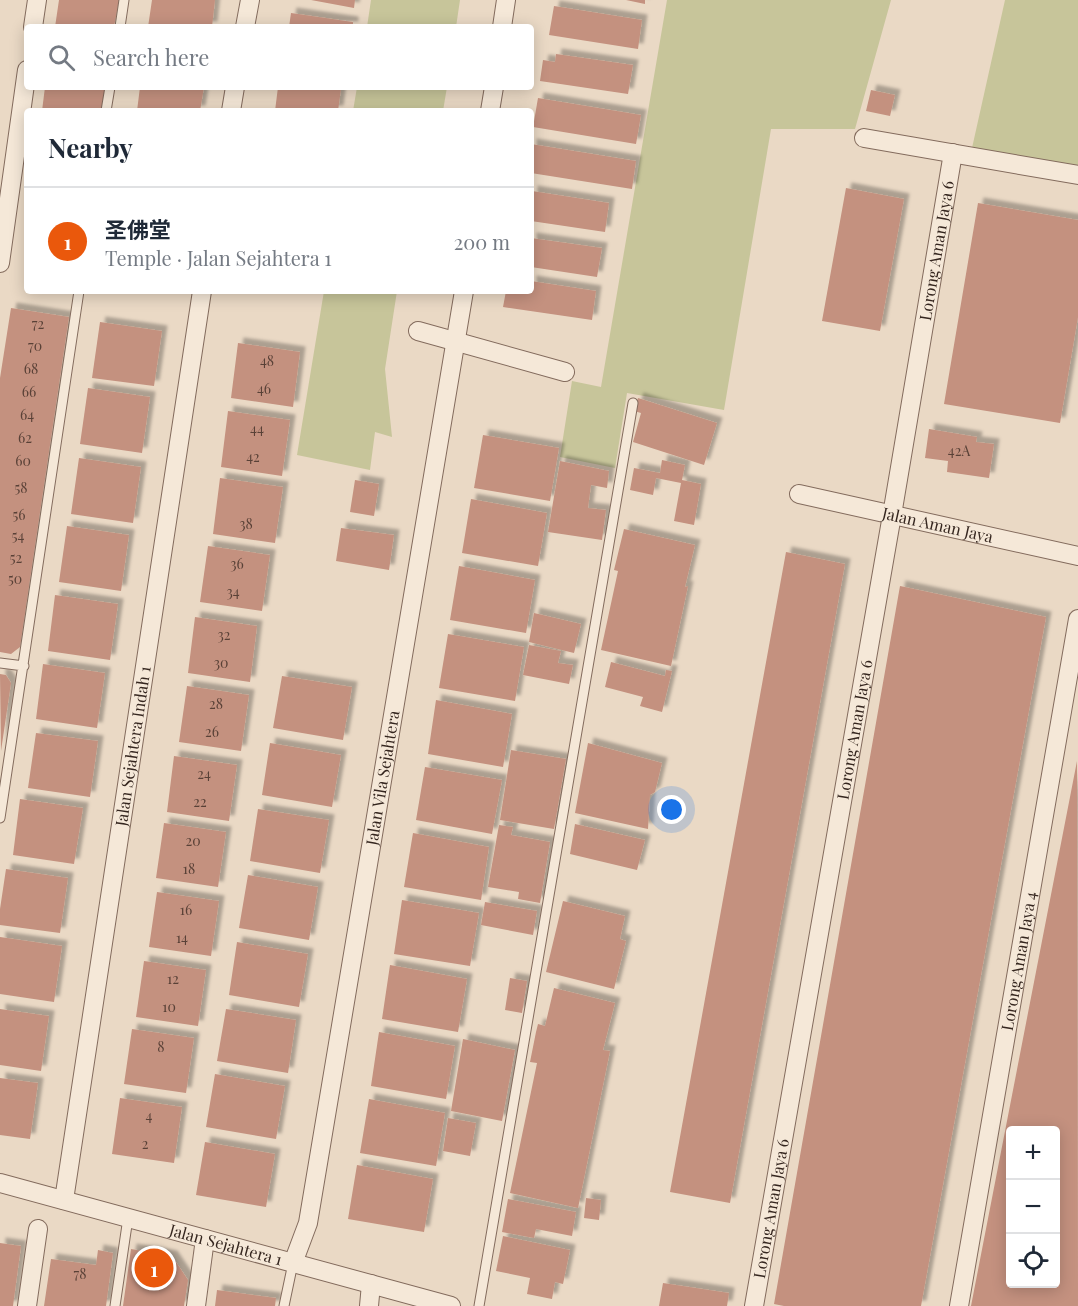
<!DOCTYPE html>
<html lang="en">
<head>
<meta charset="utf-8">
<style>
	:root { --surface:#fff; --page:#f6f6f7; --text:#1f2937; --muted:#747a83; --line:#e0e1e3; --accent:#ea580c }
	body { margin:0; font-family:"Playfair Display","Noto Sans SC",serif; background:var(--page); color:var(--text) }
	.controls { position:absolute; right:18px; bottom:18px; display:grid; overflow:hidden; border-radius:6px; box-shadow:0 3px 15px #0003 }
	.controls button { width:54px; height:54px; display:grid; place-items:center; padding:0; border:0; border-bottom:2px solid var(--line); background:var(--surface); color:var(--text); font:30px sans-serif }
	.you { position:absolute; left:672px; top:810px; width:21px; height:21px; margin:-15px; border:4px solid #fff; border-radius:50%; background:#1a73e8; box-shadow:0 0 0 9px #1a73e833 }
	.badge { display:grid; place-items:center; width:39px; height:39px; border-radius:50%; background:var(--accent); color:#fff; font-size:20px; font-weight:700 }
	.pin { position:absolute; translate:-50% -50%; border:3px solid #fff; box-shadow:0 2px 6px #0006 }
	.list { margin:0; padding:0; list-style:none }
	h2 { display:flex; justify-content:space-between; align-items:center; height:78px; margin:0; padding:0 24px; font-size:26px }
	h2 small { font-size:20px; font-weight:400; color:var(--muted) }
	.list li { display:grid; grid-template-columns:39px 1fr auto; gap:18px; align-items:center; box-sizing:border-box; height:108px; padding:0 24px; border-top:2px solid var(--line) }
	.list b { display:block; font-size:22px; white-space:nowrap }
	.list p { margin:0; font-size:20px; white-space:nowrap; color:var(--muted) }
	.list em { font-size:20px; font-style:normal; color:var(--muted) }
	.icon { flex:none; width:33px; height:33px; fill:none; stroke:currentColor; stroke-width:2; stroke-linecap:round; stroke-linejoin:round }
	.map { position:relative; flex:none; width:1078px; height:1306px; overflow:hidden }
	.search { position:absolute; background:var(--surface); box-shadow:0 3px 15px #0003; left:24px; top:24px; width:510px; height:66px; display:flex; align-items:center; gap:15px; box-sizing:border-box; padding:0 21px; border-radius:6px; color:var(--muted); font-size:22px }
	.panel { position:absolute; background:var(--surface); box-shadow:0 3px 15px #0003; left:24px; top:108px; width:510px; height:186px; border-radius:6px }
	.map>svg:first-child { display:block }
</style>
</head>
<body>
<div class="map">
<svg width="1078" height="1306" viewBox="0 0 1078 1306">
	<defs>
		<filter id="shadow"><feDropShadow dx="5.5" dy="-5.5" stdDeviation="1.5" flood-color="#0004"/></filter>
	</defs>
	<rect width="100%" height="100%" fill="#ead9c5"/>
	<path fill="#c7c59a" d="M371,0H460L456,27H367Z
		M667,0H891L855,129H771L724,410L627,393L615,468L560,457L572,381L601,387Z
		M1005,0H1078V166L972,148Z
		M357,87H447L443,111H353Z
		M324,291H397L385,369L392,437L375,432L370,470L297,455Z"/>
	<path fill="#c4917f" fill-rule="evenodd" filter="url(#shadow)" d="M59,0H119L114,27H55Z
		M152,0H215L212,27H148Z
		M311,0H355L354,8Z
		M626,0H645V4Z
		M554,6L642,20L638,49L549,35Z
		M291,13L353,22V27H289Z
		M556,54L633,65L628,94L540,81L543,60L555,62Z
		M45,87H105L101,111H42Z
		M140,87H204L200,111H137Z
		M278,87H324L341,89L338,111H275Z
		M871,90L895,95L890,116L866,111Z
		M538,98L641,115L636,144L533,127Z
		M531,144L636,161L632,189L531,173Z
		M846,188L904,199L880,331L822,321Z
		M532,191L609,203L605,232L531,221Z
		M978,203L1078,220V317L1060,423L944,404Z
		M531,238L602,248L597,277L531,267Z
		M531,281L596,291L592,320L503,307L506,291H531Z
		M11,308L69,317L20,647L11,654L0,652V378Z
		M100,322L162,331L154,386L92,378Z
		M238,343L300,352L293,407L231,398Z
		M88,388L150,397L142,453L80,444Z
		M638,398L717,423L704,465L633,442L641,413L634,411Z
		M228,411L290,420L282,476L221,467Z
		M929,429L977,437L976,442L994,444L989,478L947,472L948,461L925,458Z
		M483,435L559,448L550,501L474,488Z
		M79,458L141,467L133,523L71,514Z
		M662,460L685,465L682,480L701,484L694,525L674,521L681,483L656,478L653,495L630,490L634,468L660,473Z
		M560,461L609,471L607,488L591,485L588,508L606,510L602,540L548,532Z
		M220,478L283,487L275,543L213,534Z
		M355,480L379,484L374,516L350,512Z
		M471,499L547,513L538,566L462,553Z
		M67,526L129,535L121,591L59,582Z
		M341,528L394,535L389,570L336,561Z
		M624,529L695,545L685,587L688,586L671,666L601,650L618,571L614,570Z
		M208,546L270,555L262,611L200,602Z
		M786,552L845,564L730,1203L670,1192Z
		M459,566L535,580L526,633L450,620Z
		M900,586L1046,617L921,1306H784L774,1304Z
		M55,595L118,604L110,660L48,651Z
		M534,613L581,624L574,653L529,642Z
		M195,617L257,626L250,682L188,673Z
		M448,634L524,647L515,701L439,688Z
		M529,645L561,651L558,663L573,665L569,684L523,675Z
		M611,662L665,676L666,670L672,671L662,712L640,706L643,697L605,687Z
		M43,664L105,673L97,728L36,719Z
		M0,674L6,675L11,683L1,751Z
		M282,676L352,687L343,740L273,728Z
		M187,686L249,695L241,751L179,742Z
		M436,700L512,714L503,767L428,754Z
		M36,733L98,741L90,797L28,788Z
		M270,743L341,755L332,807L262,795Z
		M588,743L662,763L655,792L650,795L648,829L575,813Z
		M511,750L566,759L554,829L500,820Z
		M174,756L237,765L229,821L167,812Z
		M1077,761L1078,1306H971ZM1010,1130L1056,1131V1284H1010Z
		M425,767L502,780L492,834L416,820Z
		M20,799L83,808L74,864L13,855Z
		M258,809L329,820L320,873L250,861Z
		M164,823L226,832L218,887L156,878Z
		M575,824L645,840L637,870L570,854Z
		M499,825L513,827L511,835L550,842L540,903L518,899L519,892L488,887Z
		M413,833L489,847L481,900L404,887Z
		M6,869L68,878L60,933L0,925V909Z
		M248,875L318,887L309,940L239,928Z
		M157,892L219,901L211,956L149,947Z
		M402,900L479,913L470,966L394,954Z
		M563,901L625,916L620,939L626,941L614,989L546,972Z
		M485,902L537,911L533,935L481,925Z
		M0,937L62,946L54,1002L0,994Z
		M237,942L308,954L299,1007L229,995Z
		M144,961L206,970L198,1026L136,1017Z
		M390,965L467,979L458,1032L382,1019Z
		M510,978L527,981L522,1013L505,1010Z
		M554,988L615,1003L603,1050L610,1051L578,1208L510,1193L537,1063L530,1062L536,1032L538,1024L545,1026Z
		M0,1009L49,1016L41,1071L0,1065Z
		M226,1009L296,1020L288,1073L217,1061Z
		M132,1029L194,1038L186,1093L124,1084Z
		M379,1032L455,1046L446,1099L371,1086Z
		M463,1039L515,1050L502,1121L451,1111Z
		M215,1074L285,1086L276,1139L206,1127Z
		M0,1078L38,1083L30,1139L0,1135Z
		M120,1098L182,1107L174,1163L112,1154Z
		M369,1099L445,1113L436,1166L360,1153Z
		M448,1118L476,1123L470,1156L443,1151Z
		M205,1142L275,1154L266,1207L196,1195Z
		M357,1165L433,1179L424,1232L348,1219Z
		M586,1198L601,1200L599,1220L584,1218Z
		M508,1199L576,1212L572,1236L536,1229L534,1238L502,1232Z
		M503,1236L570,1250L563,1284L555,1282L552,1299L527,1294L530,1278L496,1271Z
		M0,1243L21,1246L13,1306H0Z
		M131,1249L172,1256L188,1280L184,1306H123Z
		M98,1250L113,1253L106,1306H44L51,1259L96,1265Z
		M663,1283L729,1293L727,1306H659Z
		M217,1290L276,1298L275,1306H215Z"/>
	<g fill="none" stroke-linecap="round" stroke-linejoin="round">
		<g stroke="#836b5d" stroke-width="11">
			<path id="lane" d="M120,27L124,0
				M106,111L110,87
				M0,663L24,666
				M0,818L79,291
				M115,1306L128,1218
				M284,1306L293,1263
				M479,1306L633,403"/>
		</g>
		<g stroke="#836b5d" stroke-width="20">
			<g id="street">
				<path d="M33,27L37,0"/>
				<path d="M245,27L250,0"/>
				<path d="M502,27L506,0"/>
				<path d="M231,111L235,87"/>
				<path d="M490,111L494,87"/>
				<path d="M864,138L1078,175"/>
				<path d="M0,263L27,70"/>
				<path d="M418,331L565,372"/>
				<path id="s1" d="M799,494L1078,556"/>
				<path id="s2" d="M0,1183L451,1306"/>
				<path id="s3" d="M64,1200L202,291"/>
				<path id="s4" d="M293,1263L308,1223L464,291"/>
				<path d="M27,1306L38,1229"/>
				<path d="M196,1306L205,1239"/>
				<path d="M369,1306L371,1284"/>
				<path id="s5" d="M754,1306L892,515L953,153"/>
				<path id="s6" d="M959,1306L1078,619"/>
			</g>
		</g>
		<use href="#lane" stroke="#f5e8d8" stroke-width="9"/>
		<use href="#street" stroke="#f5e8d8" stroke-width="18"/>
	</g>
	<g text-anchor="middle" stroke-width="6" stroke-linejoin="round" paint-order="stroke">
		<g font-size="14" fill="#594137">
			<text x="38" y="329">72</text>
			<text x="35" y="351">70</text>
			<text x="267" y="366">48</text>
			<text x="31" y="374">68</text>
			<text x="264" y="394">46</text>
			<text x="29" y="397">66</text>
			<text x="27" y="420">64</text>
			<text x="257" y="434">44</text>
			<text x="25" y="443">62</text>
			<text x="959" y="456">42A</text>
			<text x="253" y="462">42</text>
			<text x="23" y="466">60</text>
			<text x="21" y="493">58</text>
			<text x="19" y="520">56</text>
			<text x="246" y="529">38</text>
			<text x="18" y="541">54</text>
			<text x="16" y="563">52</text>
			<text x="237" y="569">36</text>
			<text x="15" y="584">50</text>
			<text x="233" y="597">34</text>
			<text x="224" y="640">32</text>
			<text x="221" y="668">30</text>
			<text x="216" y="709">28</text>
			<text x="212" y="737">26</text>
			<text x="204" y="779">24</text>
			<text x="200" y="807">22</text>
			<text x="193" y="846">20</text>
			<text x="189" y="874">18</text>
			<text x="186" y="915">16</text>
			<text x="182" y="943">14</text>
			<text x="173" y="984">12</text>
			<text x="169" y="1012">10</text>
			<text x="161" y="1052">8</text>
			<text x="149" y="1121">4</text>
			<text x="145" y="1149">2</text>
			<text x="80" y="1279">78</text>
		</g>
		<g font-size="16" fill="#35261f" stroke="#f2e5d4">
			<text dy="6" stroke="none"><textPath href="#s5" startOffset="1071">Lorong Aman Jaya 6</textPath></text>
			<text dy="6" stroke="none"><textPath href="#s1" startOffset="142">Jalan Aman Jaya</textPath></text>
			<text dy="6" stroke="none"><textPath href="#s5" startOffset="585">Lorong Aman Jaya 6</textPath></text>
			<text dy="6" stroke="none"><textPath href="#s3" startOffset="459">Jalan Sejahtera Indah 1</textPath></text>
			<text dy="6" stroke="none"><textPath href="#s4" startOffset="494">Jalan Vila Sejahtera</textPath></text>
			<text dy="6" stroke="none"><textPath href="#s6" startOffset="350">Lorong Aman Jaya 4</textPath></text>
			<text dy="6" stroke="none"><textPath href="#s5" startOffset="99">Lorong Aman Jaya 6</textPath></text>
			<text dy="6" stroke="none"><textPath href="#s2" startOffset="234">Jalan Sejahtera 1</textPath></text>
		</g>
	</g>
</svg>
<div class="controls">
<button>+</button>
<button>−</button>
<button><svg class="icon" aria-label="locate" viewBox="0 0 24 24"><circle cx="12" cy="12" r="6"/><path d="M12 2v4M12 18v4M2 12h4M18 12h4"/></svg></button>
</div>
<div class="you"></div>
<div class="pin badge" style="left:154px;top:1268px">1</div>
<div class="search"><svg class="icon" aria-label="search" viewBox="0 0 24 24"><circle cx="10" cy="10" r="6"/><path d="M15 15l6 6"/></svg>Search here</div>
<section class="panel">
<h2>Nearby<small></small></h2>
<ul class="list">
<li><span class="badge">1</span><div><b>圣佛堂</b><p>Temple · Jalan Sejahtera 1</p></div><em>200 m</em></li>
</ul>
</section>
</div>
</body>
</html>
